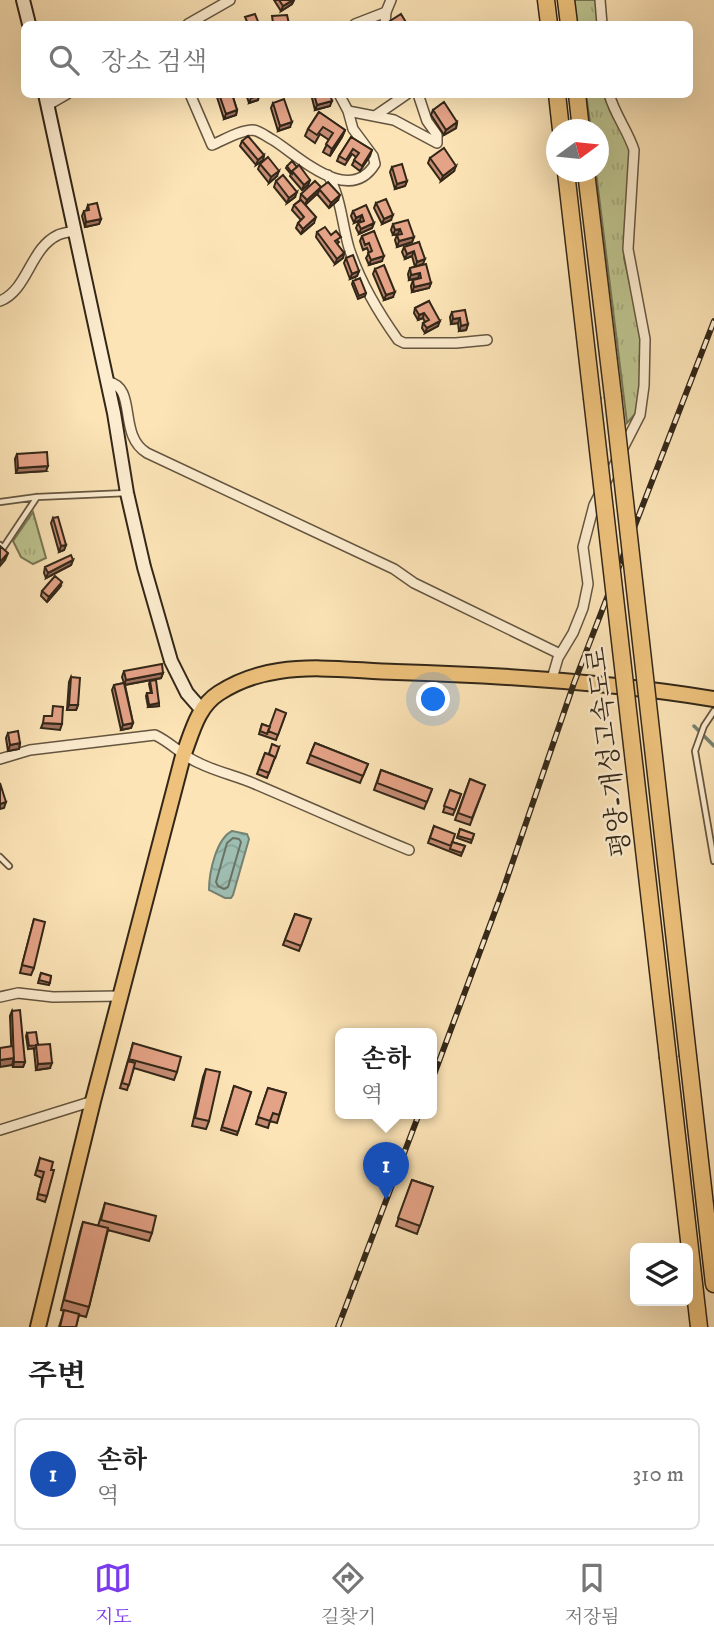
<!DOCTYPE html>
<html lang="ko">
<head>
<meta charset="utf-8">
<style>
	:root { --surface:#fff; --page:#f2f2f2; --text:#222; --muted:#767676; --line:#e0e0e0; --accent:#7c3aed }
	body { margin:0; font-family:"IM FELL DW Pica","Noto Serif KR",serif; background:var(--page); color:var(--text) }
	.controls { position:absolute; right:21px; bottom:21px; display:grid; overflow:hidden; border-radius:10px; box-shadow:0 7px 28px #0002 }
	.controls button { width:63px; height:63px; display:grid; place-items:center; padding:0; border:0; border-bottom:2px solid var(--line); background:var(--surface); color:var(--text); font:35px sans-serif }
	.compass { position:absolute; left:546px; top:119px; width:63px; height:63px; border-radius:50%; background:var(--surface); box-shadow:0 7px 28px #0002; rotate:75deg }
	.you { position:absolute; left:434px; top:700px; width:24px; height:24px; margin:-18px; border:5px solid #fff; border-radius:50%; background:#1a73e8; box-shadow:0 0 0 10px #1a73e833 }
	.badge { display:grid; place-items:center; width:46px; height:46px; border-radius:50%; background:var(--accent); color:#fff; font-size:23px; font-weight:700 }
	.pin { position:absolute; translate:-50% -58px; filter:drop-shadow(0 2px 4px #0008) }
	.pin::after { content:''; position:absolute; top:37px; width:24px; height:21px; background:inherit; clip-path:polygon(0 0,100% 0,50% 100%) }
	.popup { position:absolute; left:335px; top:1028px; width:102px; height:91px; box-sizing:border-box; display:grid; place-content:center; border-radius:10px; background:var(--surface); filter:drop-shadow(0 2px 5px #0005); font-size:23px; white-space:nowrap; color:var(--muted) }
	.popup b { font-size:26px; color:var(--text) }
	.popup::after { content:''; position:absolute; left:50%; top:100%; margin-left:-14px; border:14px solid transparent; border-top-color:var(--surface) }
	.list { margin:0; padding:0; list-style:none }
	h2 { display:flex; justify-content:space-between; align-items:center; height:91px; margin:0; padding:0 28px; font-size:30px }
	h2 small { font-size:23px; font-weight:400; color:var(--muted) }
	.list li { display:grid; grid-template-columns:46px 1fr auto; gap:21px; align-items:center; box-sizing:border-box; height:112px; margin:0 14px 14px; padding:0 14px; border:2px solid var(--line); border-radius:10px }
	.list b { display:block; font-size:26px; white-space:nowrap }
	.list p { margin:0; font-size:23px; white-space:nowrap; color:var(--muted) }
	.list em { font-size:23px; font-style:normal; color:var(--muted) }
	.icon { flex:none; width:38px; height:38px; fill:none; stroke:currentColor; stroke-width:2; stroke-linecap:round; stroke-linejoin:round }
	.map { position:relative; flex:none; width:714px; height:1327px; overflow:hidden }
	.search { position:absolute; background:var(--surface); box-shadow:0 7px 28px #0002; left:21px; right:21px; top:21px; height:77px; display:flex; align-items:center; gap:18px; box-sizing:border-box; padding:0 24px; border-radius:10px; color:var(--muted); font-size:26px }
	.sheet { height:217px; background:var(--surface) }
	nav { display:flex; justify-content:space-around; align-items:center; box-sizing:border-box; height:98px; border-top:2px solid var(--line); background:var(--surface); font-size:19px; color:var(--muted) }
	nav a { display:grid; justify-items:center; gap:4px }
	nav .on { color:var(--accent) }
	.map>svg:first-child { display:block }
</style>
</head>
<body>
<div class="map">
<svg width="714" height="1327" viewBox="0 0 714 1327">
	<defs>
		<pattern id="grass-tufts" width="24" height="20" patternUnits="userSpaceOnUse" patternTransform="scale(1.75)"><rect width="24" height="20" fill="#bdc48f"/><path d="M3 7l-1-3M5 7V3M7 7l1-3M15 17l-1-3M17 17v-4M19 17l1-3" fill="none" stroke="#a3a87b"/></pattern>
		<pattern id="water-waves" width="16" height="10" patternUnits="userSpaceOnUse" patternTransform="scale(1.75)"><rect width="16" height="10" fill="#9fbeb2"/><path d="M0 5q4-4 8 0t8 0" fill="none" stroke="#89a398"/></pattern>
	</defs>
	<rect width="100%" height="100%" fill="#fce4b7"/>
	<filter id="stains"><feTurbulence type="fractalNoise" baseFrequency=".00286" numOctaves="4"/><feColorMatrix values="0 0 0 0 .2 0 0 0 0 .09 0 0 0 0 .02 0 0 0 .5 -.17"/></filter>
	<radialGradient id="worn" r=".72"><stop offset=".6" stop-color="#630" stop-opacity="0"/><stop offset="1" stop-color="#630" stop-opacity=".3"/></radialGradient>
	<path fill="url(#grass-tufts)" stroke="#787654" stroke-width="2" d="M574,0H597V24H577Z
		M586,95H606L610,111L626,137L631,158L624,258L641,332V379L636,413L627,423L596,172H598V130L591,129Z
		M33,512L46,558L33,564L21,557L13,541Z"/>
	<path fill="url(#water-waves)" stroke="#748274" stroke-width="2" d="M232,831L247,834L249,839L233,895L231,898H225L209,890C209,873 216,839 232,831Z"/>
	<g fill="none" stroke-linecap="round" stroke-linejoin="round">
		<path stroke="#697265" stroke-width="2" d="M233,838L239,839L241,842L228,887L224,889L218,886L216,882L227,843Z"/>
		<path stroke="#748274" stroke-width="3.5" d="M694,726L714,746"/>
		<g stroke="#655640" stroke-width="8">
			<path id="lane" d="M0,502L37,497L127,493
				M0,545L3,548L37,497
				M714,711L704,726L695,751L714,861
				M0,857L9,866"/>
		</g>
		<g stroke="#655640" stroke-width="12">
			<path id="street" d="M600,0L602,24
				M188,24L230,0
				M355,24L386,12
				M385,24L386,12L391,0
				M190,94L212,145C224,140 240,130 253,130C260,131 267,137 273,140C300,157 349,206 375,164L373,156L353,129L348,111L339,94
				M418,94L427,121L437,135V143
				M48,105L67,94
				M348,111L394,120L437,143
				M375,116L407,94
				M328,175C341,197 342,224 349,248C360,282 378,312 398,340L404,343H456L487,340
				M0,301C28,290 30,248 58,235C62,233 69,232 74,231
				M108,382C138,387 117,435 147,453L394,569L414,583L560,654
				M551,682L558,658L573,633L583,608L588,584L583,547L594,505L640,415L644,386L645,339L628,249L634,150C628,131 615,115 609,94
				M0,759L30,750L155,735C172,743 182,756 199,763C217,772 237,776 255,784C307,806 357,829 409,850
				M0,997L18,993L53,997L121,996
				M0,1130L93,1101"/>
		</g>
		<g stroke="#332718" stroke-width="16">
			<path id="secondary" d="M23,0L29,24
				M45,94L114,413L127,493L144,567L171,661L187,693L201,709"/>
		</g>
		<g stroke="#332718" stroke-width="18">
			<path id="primary" d="M38,1327L93,1101L183,756C192,733 197,707 219,693C236,682 258,674 279,671C317,665 358,671 396,672C501,675 610,682 714,699"/>
		</g>
		<g stroke="#332718" stroke-width="19">
			<path id="highway" d="M546,0L549,24
				M566,0L569,24
				M557,94L561,130
				M577,94L581,130
				M566,172L592,398
				M586,172L613,396
				M688,1056L714,1284
				M668,1058L699,1327"/>
		</g>
		<use href="#lane" stroke="#fdedd0" stroke-width="4.5"/>
		<use href="#street" stroke="#fdedd0" stroke-width="9"/>
		<use href="#secondary" stroke="#fdedd0" stroke-width="12"/>
		<use href="#primary" stroke="#eec27c" stroke-width="14"/>
		<use href="#highway" stroke="#eec27c" stroke-width="16"/>
		<g stroke="#332718" stroke-width="6">
			<path id="rail" d="M432,1080L503,890L574,683L714,321
				M338,1327L419,1114"/>
		</g>
		<use href="#rail" stroke="#fdedd0" stroke-width="3.5" stroke-dasharray="10" stroke-linecap="butt"/>
		<g stroke="#332718" stroke-width="19" stroke-linecap="butt">
			<path id="highway-bridge" d="M613,396L688,1056
				M592,398L668,1058"/>
		</g>
		<use href="#highway-bridge" stroke="#eec27c" stroke-width="16"/>
	</g>
	<path fill="#c48b73" stroke="#332718" stroke-width="2" d="M274,0H294L292,4L281,11Z
		M216,94H232L237,110L236,115L224,119Z
		M246,94H259L258,100L249,103Z
		M311,94H330V106L315,110Z
		M273,103L290,127L278,131L271,108Z
		M433,110L457,122L456,128L444,135L431,115Z
		M319,112L345,130L342,137L330,156L323,152L329,140L320,134L315,143L305,136L308,129Z
		M351,137L372,150L370,156L360,171L352,165L356,157L352,154L345,165L337,161L339,156Z
		M242,141L264,155L263,160L256,165L240,146Z
		M430,158L454,171L441,181L428,163Z
		M260,164L277,176L269,183L258,169Z
		M287,166L297,167L310,180L308,185L302,190L290,176L291,174L286,168Z
		M392,167L407,181L405,186L395,189L390,172Z
		M276,181L295,197L287,203L274,187Z
		M321,187L338,200L329,208L317,194L318,193L305,205L314,223L301,234L296,228L298,223L301,220L292,210L294,205L300,200L301,194Z
		M376,203L391,220L382,224L374,208Z
		M88,205L101,219L99,224L85,227L82,216L84,211H86Z
		M353,211L374,223L372,228L359,234L356,228L358,223L361,222L360,220L354,223L351,216Z
		M393,224L414,237L412,242L397,247L395,240L397,235H399L398,234L393,235L391,230Z
		M374,231L382,261L369,265L366,258L369,253L367,248L363,250L360,241L362,236Z
		M317,232L331,235L339,242L337,244L344,253L343,258L335,264L316,237Z
		M419,242L423,264L416,267L431,283L429,288L412,292L411,286L413,280L418,279V278L409,280L408,274L410,268L415,267L412,256L405,259L402,252L404,247Z
		M346,258L359,271L357,276L350,279L344,263Z
		M375,269L393,297L384,300L373,274Z
		M353,281L366,293L365,296L358,299L352,284Z
		M429,301L438,326L425,333L422,328L423,323L425,322L423,318L418,320L414,313L415,308Z
		M452,312L468,324L466,330L459,331L458,323L451,324L450,317Z
		M17,454L46,471L16,473L15,459Z
		M53,518L66,545L64,550L59,552L51,523Z
		M73,560L71,565L46,578L44,573L45,567Z
		M60,587L47,602L41,596L42,591Z
		M124,671L163,673L161,678L125,685L133,723L131,728L121,730L112,690L114,685L124,683L122,677Z
		M71,677L78,705L76,710H67L69,682Z
		M150,681L159,706L148,707L146,696L147,693H151L149,684Z
		M286,713L276,740L259,734L262,724L270,727Z
		M8,733L20,743L19,749L8,751L6,738Z
		M315,743L368,764L360,783L307,763Z
		M279,747L267,778L257,774L265,753L268,754Z
		M381,770L432,789L424,809L374,790Z
		M470,779L485,785L470,825L455,820Z
		M450,790L461,794L453,815L443,812Z
		M434,826L452,842L465,846L461,856L428,843Z
		M460,829L474,834L471,843L457,838Z
		M295,914L311,919L299,951L283,945Z
		M34,919V968L31,975L20,973Z
		M41,973L51,976L49,985L38,983Z
		M12,1011L25,1062L23,1067H13L12,1063V1065L10,1016Z
		M27,1033L38,1045L50,1068L36,1070L34,1050L35,1048L28,1049L26,1036Z
		M133,1043L177,1072L174,1080L134,1068L127,1090L120,1088Z
		M206,1069L209,1121L206,1129L192,1126L203,1077Z
		M234,1086L251,1092L237,1135L221,1130Z
		M268,1088L286,1093L277,1123L270,1121L268,1128L256,1124Z
		M40,1158L51,1170L47,1196L45,1202L37,1199L42,1178L35,1175Z
		M412,1180L433,1187L417,1234L396,1226Z
		M105,1203L152,1233L149,1241L108,1230L89,1307L86,1317L79,1315L76,1327H59L64,1311L61,1310L80,1232L83,1222L98,1226Z"/>
	<path fill="#a0715e" stroke="#332718" stroke-width="2" d="M294,0L292,4L281,11L283,6Z
		M259,95L258,100L249,103L251,98Z
		M332,101L330,106L315,110L317,105Z
		M237,110L236,115L224,119L226,114Z
		M292,122L290,127L278,131L280,126Z
		M457,122L456,128L444,135L446,130Z
		M345,130L342,137L330,156L332,149Z
		M264,155L263,160L256,165L258,160Z
		M456,166L454,171L441,181L443,176Z
		M279,171L277,176L269,183L271,177Z
		M310,180L308,185L302,190L304,185Z
		M407,181L405,186L395,189L397,184Z
		M321,187L318,193L305,205L307,200Z
		M297,192L295,197L287,203L289,198Z
		M340,195L338,200L329,208L331,203Z
		M362,215L360,220L354,223L356,218Z
		M393,215L391,220L382,224L384,219Z
		M316,217L314,223L301,234L303,229Z
		M101,219L99,224L85,227L86,222Z
		M374,223L372,228L359,234L361,229Z
		M400,229L398,234L393,235L395,230Z
		M414,237L412,242L397,247L399,241Z
		M414,251L412,256L405,259L407,254Z
		M344,253L343,258L335,264L337,259Z
		M384,256L382,261L369,265L371,260Z
		M425,259L423,264L415,267L417,262Z
		M359,271L357,276L350,279L352,274Z
		M420,273L418,278L409,280L411,275Z
		M431,283L429,288L412,292L414,287Z
		M395,292L393,297L384,300L386,295Z
		M424,313L423,318L418,320L419,315Z
		M460,318L458,323L451,324L453,319Z
		M440,321L438,326L425,333L427,328Z
		M468,324L466,330L459,331L461,326Z
		M48,466L46,471L16,473L18,468Z
		M66,545L64,550L59,552L61,546Z
		M8,553L5,560L0,566V562Z
		M73,560L71,565L46,578L48,573Z
		M62,582L60,587L47,602L49,597Z
		M163,673L161,678L124,685L126,680Z
		M159,703V706L148,707L149,705Z
		M69,705H78L76,710H67Z
		M43,723L62,724L60,730L41,728Z
		M133,723L131,728L121,730L123,725Z
		M20,743L19,749L8,751L10,745Z
		M6,802L4,808L0,809V804Z
		M14,1058L12,1065L0,1067V1060Z
		M14,1062H25L23,1067H13Z
		M52,1063L50,1068L36,1070L38,1064Z"/>
	<path fill="#e4a286" stroke="#332718" stroke-width="2" d="M279,0H293L283,6Z
		M255,14L259,24H248L245,17Z
		M401,14L407,24H392L390,21Z
		M287,15L289,24H280V22L273,23L272,16Z
		M219,94H232L237,110L226,114Z
		M250,94H259V95L251,98Z
		M314,94H330L332,101L317,105Z
		M284,99L292,122L280,126L273,103Z
		M444,102L457,122L446,130L433,110Z
		M319,112L345,130L332,149L326,144L333,133L323,127L317,135L308,129Z
		M248,136L264,155L258,160L242,141Z
		M351,137L372,150L362,166L354,160L359,153L353,149L346,160L339,156Z
		M444,148L456,166L443,176L430,158Z
		M268,157L279,171L271,177L260,164Z
		M292,161L297,167L292,171V173L287,166Z
		M402,164L407,181L397,184L392,167Z
		M299,165L310,180L304,185L292,171Z
		M283,175L297,192L289,198L276,181Z
		M315,181L321,187L307,200L301,194Z
		M328,182L340,195L331,203L319,189Z
		M386,199L393,215L384,219L376,203Z
		M301,200L316,217L303,229L298,223L304,217L294,205Z
		M97,203L101,219L86,222L84,211L89,210L88,205Z
		M366,205L374,223L361,229L358,223L364,221L362,215L356,218L353,211Z
		M408,220L414,237L399,241L397,235L402,234L400,229L395,230L393,224Z
		M325,227L331,235L336,231L341,237L335,241L344,253L337,259L317,232Z
		M374,231L384,256L371,260L368,253L372,251L369,243L365,245L362,236Z
		M419,242L425,259L417,262L414,251L407,254L404,247Z
		M353,255L359,271L352,274L346,258Z
		M426,264L431,283L414,287L413,280L421,278L420,273L411,275L410,268Z
		M384,265L395,292L386,295L375,269Z
		M360,278L366,293L359,296L353,281Z
		M429,301L440,321L427,328L423,323L429,320L424,313L419,315L415,308Z
		M465,310L468,324L461,326L460,318L453,319L452,312Z
		M47,452L48,466L18,468L17,454Z
		M58,517L66,545L61,546L53,518Z
		M0,546L8,553L0,562Z
		M71,555L73,560L48,573L45,567Z
		M55,576L62,582L49,597L42,591Z
		M162,664L163,673L126,680L124,671Z
		M71,677L80,678L78,705H69Z
		M156,680L159,703L149,705L147,693H152L150,681Z
		M124,683L133,723L123,725L114,685Z
		M53,706L63,707L62,724L43,723L44,716H52Z
		M276,709L286,713L278,735L268,731Z
		M262,724L270,727L267,734L260,731Z
		M18,731L20,743L10,745L8,733Z
		M315,743L368,764L363,776L310,755Z
		M272,744L279,747L275,759V757L269,754Z
		M265,753L275,757L269,773L259,769Z
		M381,770L432,789L427,802L377,783Z
		M470,779L485,785L472,818L458,813Z
		M0,783L6,802L0,804Z
		M450,790L461,794L455,810L444,806Z
		M434,826L455,834L451,846L430,838Z
		M460,829L474,834L472,840L458,836Z
		M452,842L465,846L462,853L450,849Z
		M295,914L311,919L301,946L285,940Z
		M34,919L45,922L34,968L22,965Z
		M41,973L51,976L50,983L39,980Z
		M20,1010L25,1062H14L12,1011Z
		M36,1032L38,1045L29,1046L27,1033Z
		M133,1043L181,1057L177,1072L129,1059Z
		M50,1044L52,1063L38,1064L36,1045Z
		M13,1046L14,1058L0,1060V1048Z
		M128,1061L135,1063L129,1085L122,1083Z
		M206,1069L220,1072L209,1121L195,1118Z
		M234,1086L251,1092L238,1132L222,1127Z
		M268,1088L286,1093L279,1115L273,1113L270,1121L258,1117Z
		M40,1158L53,1162L51,1170H54L47,1196L38,1194L44,1172L37,1170Z
		M412,1180L433,1187L420,1226L398,1218Z
		M105,1203L156,1216L152,1233L101,1220Z
		M83,1222L108,1228L89,1307L64,1300Z
		M64,1310L79,1314L76,1327H60Z"/>
	<g text-anchor="middle" stroke-width="5" stroke-linejoin="round" paint-order="stroke">
		<g font-size="26" fill="#332718" stroke="#fdedd0">
			<text transform="translate(608 752) rotate(-97)" y="9">평양-개성고속도로</text>
		</g>
	</g>
	<rect width="100%" height="100%" filter="url(#stains)"/>
	<rect width="100%" height="100%" fill="url(#worn)"/>
</svg>
<div class="controls">
<button><svg class="icon" aria-label="layers" viewBox="0 0 24 24"><path d="M12 4l9 5-9 5-9-5zM3 14l9 5 9-5"/></svg></button>
</div>
<svg class="compass" viewBox="-18 -18 36 36"><path d="M0-13l5 13h-10z" fill="#e53935"/><path d="M0 13l5-13h-10z" fill="#767676"/></svg>
<div class="you"></div>
<div class="pin badge" style="left:386px;top:1200px;background:#1a4fb4">1</div>
<div class="popup"><b>손하</b>역</div>
<div class="search"><svg class="icon" aria-label="search" viewBox="0 0 24 24"><circle cx="10" cy="10" r="6"/><path d="M15 15l6 6"/></svg>장소 검색</div>
</div>
<section class="sheet">
<h2>주변<small></small></h2>
<ul class="list">
<li><span class="badge" style="background:#1a4fb4">1</span><div><b>손하</b><p>역</p></div><em>310 m</em></li>
</ul>
</section>
<nav>
<a class="on"><svg class="icon" aria-label="map" viewBox="0 0 24 24"><path d="M3 6l6-2 6 2 6-2v14l-6 2-6-2-6 2zM9 4v14M15 6v14"/></svg>지도</a>
<a><svg class="icon" aria-label="directions" viewBox="0 0 24 24"><path d="M12 3l9 9-9 9-9-9zM9 14v-3h6M13 9l2 2-2 2"/></svg>길찾기</a>
<a><svg class="icon" aria-label="saved" viewBox="0 0 24 24"><path d="M7 4h10v16l-5-4-5 4z"/></svg>저장됨</a>
</nav>
</body>
</html>
